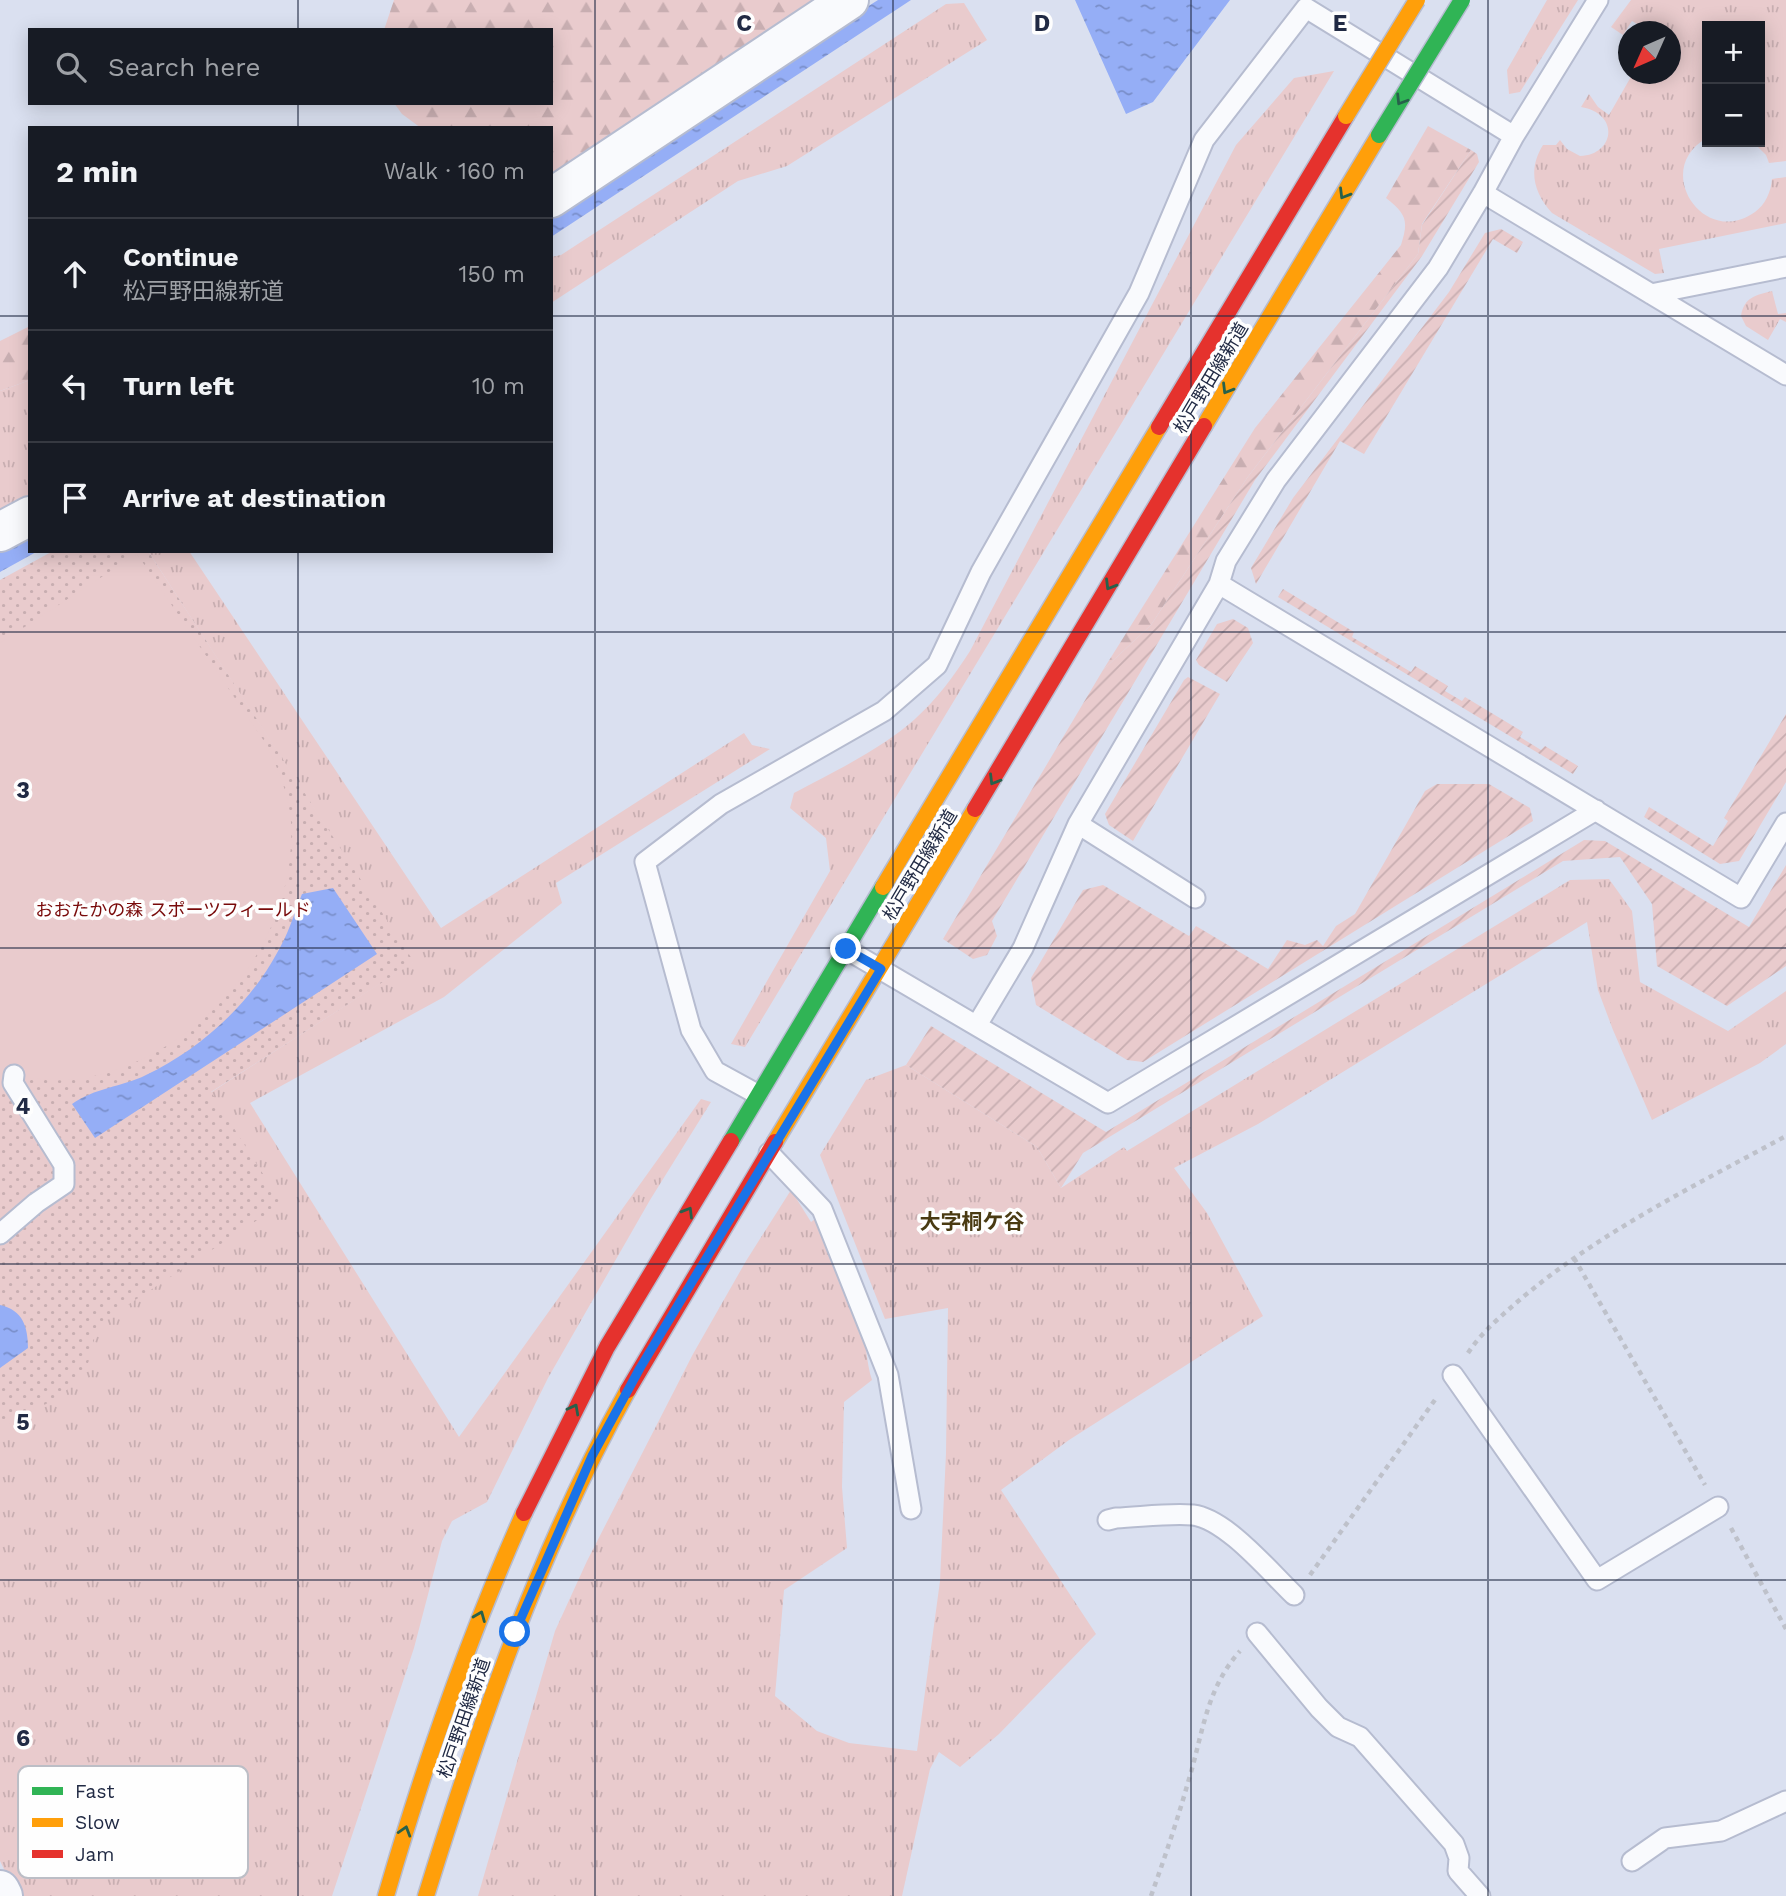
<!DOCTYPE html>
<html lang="en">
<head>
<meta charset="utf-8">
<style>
	:root { --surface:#171b24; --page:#242831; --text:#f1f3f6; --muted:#9ea1a6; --line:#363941 }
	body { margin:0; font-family:"Work Sans","Noto Sans JP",sans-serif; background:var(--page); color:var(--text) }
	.controls { position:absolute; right:21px; top:21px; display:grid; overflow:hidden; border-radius:0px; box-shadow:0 4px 18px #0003 }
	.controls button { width:63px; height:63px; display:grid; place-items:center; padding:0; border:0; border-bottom:2px solid var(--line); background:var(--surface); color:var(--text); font:35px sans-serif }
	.compass { position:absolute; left:1618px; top:21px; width:63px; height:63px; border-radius:50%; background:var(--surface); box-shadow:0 4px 18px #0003; rotate:225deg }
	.stop { position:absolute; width:21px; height:21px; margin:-16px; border:5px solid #1a73e8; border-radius:50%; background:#fff }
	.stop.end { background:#1a73e8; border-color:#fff; box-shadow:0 2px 7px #0008 }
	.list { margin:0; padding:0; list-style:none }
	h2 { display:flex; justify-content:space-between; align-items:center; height:91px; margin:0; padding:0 28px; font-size:30px }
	h2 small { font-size:23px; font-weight:400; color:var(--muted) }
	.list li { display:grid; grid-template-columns:46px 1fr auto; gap:21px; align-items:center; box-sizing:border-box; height:112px; padding:0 28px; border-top:2px solid var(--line) }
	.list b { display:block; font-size:26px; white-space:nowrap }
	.list p { margin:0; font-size:23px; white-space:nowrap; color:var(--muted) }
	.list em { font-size:23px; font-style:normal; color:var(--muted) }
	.icon { flex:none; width:38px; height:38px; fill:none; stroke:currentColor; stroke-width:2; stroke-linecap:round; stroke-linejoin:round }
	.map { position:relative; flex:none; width:1786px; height:1896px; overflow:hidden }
	.search { position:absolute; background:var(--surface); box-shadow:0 4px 18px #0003; left:28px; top:28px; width:525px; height:77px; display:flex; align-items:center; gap:18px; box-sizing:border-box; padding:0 24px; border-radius:0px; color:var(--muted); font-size:26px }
	.panel { position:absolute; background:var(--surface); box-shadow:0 4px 18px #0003; left:28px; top:126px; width:525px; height:427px; border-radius:0px }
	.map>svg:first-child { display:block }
</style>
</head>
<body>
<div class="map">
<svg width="1786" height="1896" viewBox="0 0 1786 1896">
	<defs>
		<pattern id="grass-tufts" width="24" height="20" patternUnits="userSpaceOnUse" patternTransform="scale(1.75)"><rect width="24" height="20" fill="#e9cbcd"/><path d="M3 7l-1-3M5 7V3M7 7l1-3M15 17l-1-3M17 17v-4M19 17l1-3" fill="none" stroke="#c8aeb1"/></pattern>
		<pattern id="forest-firs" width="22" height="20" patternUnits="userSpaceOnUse" patternTransform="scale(1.75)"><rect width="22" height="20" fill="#e9cbcd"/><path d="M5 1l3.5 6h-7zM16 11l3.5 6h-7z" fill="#c8aeb1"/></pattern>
		<pattern id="park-dots" width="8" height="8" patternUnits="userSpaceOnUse" patternTransform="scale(1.75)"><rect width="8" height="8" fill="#e9cbcd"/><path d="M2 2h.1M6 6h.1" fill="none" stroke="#c8aeb1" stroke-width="1.8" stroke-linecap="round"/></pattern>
		<pattern id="garden-furrows" width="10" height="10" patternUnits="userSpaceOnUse" patternTransform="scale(1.75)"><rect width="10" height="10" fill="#e9cbcd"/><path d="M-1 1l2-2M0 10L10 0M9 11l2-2" fill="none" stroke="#c8aeb1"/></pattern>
		<pattern id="water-ripples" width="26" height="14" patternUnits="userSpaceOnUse" patternTransform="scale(1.75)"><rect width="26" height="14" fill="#95aef6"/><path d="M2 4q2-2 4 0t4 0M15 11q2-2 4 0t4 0" fill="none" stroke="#798ec9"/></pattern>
	</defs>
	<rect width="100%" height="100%" fill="#dae0f0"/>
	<path fill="url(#grass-tufts)" d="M1547,0H1578L1520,92L1509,94L1507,70Z
		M1631,0H1786V161L1769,163L1766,155L1753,142H1760V26H1707V138C1651,169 1704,249 1755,212C1765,205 1771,192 1772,179L1786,177V223L1659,249L1664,273L1655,274L1552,213C1533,192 1528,169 1543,145H1556L1560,140L1567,149L1580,156C1614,155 1621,114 1581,107L1589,94L1598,107L1609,115L1632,75L1631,74H1670V32L1649,31L1632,21L1623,35L1611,27Z
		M964,3L987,40L787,166L738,181L551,303V257L561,255L946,4Z
		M1334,71L745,1047L731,1044L830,871L826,838L790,808L794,793C832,773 883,748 915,719C937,699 954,676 970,651L1236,145L1294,78Z
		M1772,291L1778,314L1786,313V322L1780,319L1768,340L1746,326L1741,316C1744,297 1756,295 1772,291Z
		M30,380V499L0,515V391Z
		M148,551H189L441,928L744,733L752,745L770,749L556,883L562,903L444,997L250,1103L459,1437L701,1099L711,1102L650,1200L548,1378L487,1502L452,1521L442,1541L414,1648L332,1896H17L0,1861V1368L210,1093L413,962Z
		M1609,879L1632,911L1640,982L1728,1031L1786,991V1044L1760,1063L1652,1120L1613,1030L1598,990L1587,922L1258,1124L1174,1168L1207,1213L1263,1316L1069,1440L1001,1490L1096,1634L999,1734L960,1767L939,1752L930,1769L902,1896H478L555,1631L587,1561L693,1354L746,1261L791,1190L811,1222L815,1219C830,1255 848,1290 861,1326C867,1344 866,1362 872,1380L844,1402L842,1487L847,1548L784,1590L775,1696L817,1731L849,1743L917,1751L940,1581L946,1453L948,1308L885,1319L820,1155L866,1080L906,1065L1037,1147L1061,1188L1124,1147L1127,1151L1570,880Z"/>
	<path fill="url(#forest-firs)" d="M394,0H816L551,177V128H421L402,114L394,103H551V30H384Z
		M1428,126L1471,150L1422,224L1418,254L1247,478L1151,625L1103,670L1255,428L1401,245C1409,220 1406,214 1386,198Z
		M30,326V380L0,391V341Z"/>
	<path fill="url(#park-dots)" d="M53,551H148L414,962L211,1092L282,1204L97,1325C94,1337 93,1351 88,1363C74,1396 29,1412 0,1428V580Z"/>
	<path fill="url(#garden-furrows)" d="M1471,150L1477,154L1479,162L1422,256L1255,480L992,921L997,936L987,955L973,959L943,939L1103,670L1151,625L1247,478L1418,254L1422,225Z
		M1501,229L1523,242L1517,253L1493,239L1364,454L1340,441L1256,584L1251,568L1293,498L1449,292L1485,233Z
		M1283,589L1354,632L1352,637L1411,672L1415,666L1448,686L1445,691L1462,701L1465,697L1523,732L1520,737L1541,750L1545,746L1578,766L1573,774L1278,597Z
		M1233,619L1248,628L1253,643L1227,682L1199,665L1196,660L1217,624Z
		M1188,677L1220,694L1133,841L1109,825L1105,814L1184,680Z
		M1786,714V782L1739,861L1720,864L1644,817L1649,807L1713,846L1728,821L1724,818Z
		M1437,784H1489L1530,808L1533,821L1143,1062L1127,1060L1036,1005L1031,978L1083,890L1103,885L1189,936L1196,926L1268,969L1287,940L1305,945L1317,940L1323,946L1336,926L1355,914L1425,791Z
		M1584,840L1605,841L1749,927L1786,865V966L1727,1006L1657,966L1652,904L1620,857L1563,861L1083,1153L1061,1188L1037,1147L906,1065L931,1026L1106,1132Z"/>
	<path fill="#e9cbcd" d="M137,554L264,741C277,765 289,794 291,822C297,941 206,1051 90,1077C60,1084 29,1078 0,1073V643Z"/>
	<path fill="url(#water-ripples)" d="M878,0H911L551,237V217L734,92Z
		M1075,0H1230L1153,102L1126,114Z
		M30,537V551H38L0,572V553Z
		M333,888L377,954L95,1138L72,1104C94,1088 122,1087 146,1075C199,1050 249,1005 277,953C288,935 294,914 302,894Z
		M0,1305C23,1310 28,1327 28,1348L0,1368Z"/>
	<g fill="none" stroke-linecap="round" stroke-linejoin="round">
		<g stroke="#b6bcd0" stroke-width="23">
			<path id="lane" d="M1483,193L1786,375
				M1651,294L1786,267
				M1219,584L1741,898L1786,823
				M1078,824L1195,898
				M846,949L1108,1103L1596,810
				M977,1025L1023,948L1078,824L1219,584L1226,561L1276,480L1438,268L1483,193L1514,136L1598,0
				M757,1094L715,1071L691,1030L645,862L721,804L884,711L937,665L981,572L1139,293L1204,140L1306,8L1514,136
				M769,1153L822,1209L888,1375L911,1509
				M0,1234L36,1203L64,1184V1165L13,1083L14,1075
				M1453,1375L1597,1580L1718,1507
				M1108,1520L1116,1518C1141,1517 1168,1513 1193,1515C1226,1519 1269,1571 1294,1595
				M1257,1633L1319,1708L1338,1727L1360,1737L1454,1844L1459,1858L1458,1871L1480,1896
				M1632,1861L1665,1838L1721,1831L1786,1801"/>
		</g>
		<g stroke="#b6bcd0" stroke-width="42">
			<path id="street" d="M551,198L849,0
				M0,532L30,516
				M0,1890L3,1896"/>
		</g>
		<g stroke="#b6bcd0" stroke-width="19">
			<path id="fast" d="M731,1141L883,887"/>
		</g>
		<g stroke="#b6bcd0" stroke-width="19">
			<path id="slow" d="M1204,426L1379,135
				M883,887L1159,427
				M775,1142L975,809
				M386,1896C424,1765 468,1638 524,1513
				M426,1896C480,1722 539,1550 628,1390"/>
		</g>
		<g stroke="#b6bcd0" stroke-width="19">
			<path id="jam" d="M1159,427L1346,116
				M975,809L1204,426
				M628,1390L775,1142
				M524,1513L607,1347L731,1141"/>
		</g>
		<path stroke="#bec1ca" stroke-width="4.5" stroke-dasharray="5 5" stroke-linecap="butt" d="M1574,1258L1705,1485
			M1468,1353C1481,1333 1499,1318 1516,1303C1596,1234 1694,1186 1786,1136
			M1731,1528L1786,1629
			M1310,1575L1437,1397
			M1151,1896C1165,1857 1178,1818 1189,1779C1203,1733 1206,1689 1240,1651"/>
		<use href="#lane" stroke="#f9fafd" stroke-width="19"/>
		<use href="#street" stroke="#f9fafd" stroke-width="38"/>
		<use href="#fast" stroke="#30b455" stroke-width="16"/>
		<use href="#slow" stroke="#ff9f0a" stroke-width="16"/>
		<use href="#jam" stroke="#e5322d" stroke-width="16"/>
		<g stroke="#b6bcd0" stroke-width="19" stroke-linecap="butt">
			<path id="fast-bridge" d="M1379,135L1462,0"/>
		</g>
		<g stroke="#b6bcd0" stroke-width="19" stroke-linecap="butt">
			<path id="slow-bridge" d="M1346,116L1417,0"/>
		</g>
		<use href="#fast-bridge" stroke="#30b455" stroke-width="16"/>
		<use href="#slow-bridge" stroke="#ff9f0a" stroke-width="16"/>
	</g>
	<defs><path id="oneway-chevron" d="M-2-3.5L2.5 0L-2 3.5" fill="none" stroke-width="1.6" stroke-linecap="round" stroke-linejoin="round" transform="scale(1.75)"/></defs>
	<g stroke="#27614b">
		<use href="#oneway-chevron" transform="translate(1401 100) rotate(122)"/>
		<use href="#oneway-chevron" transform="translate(1344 194) rotate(121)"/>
		<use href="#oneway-chevron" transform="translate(1227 389) rotate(121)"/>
		<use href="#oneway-chevron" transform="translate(1110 585) rotate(121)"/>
		<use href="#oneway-chevron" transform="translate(994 780) rotate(121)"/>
		<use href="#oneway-chevron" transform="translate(688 1212) rotate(-59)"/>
		<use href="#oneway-chevron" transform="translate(574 1409) rotate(-62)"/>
		<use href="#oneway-chevron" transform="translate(480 1616) rotate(-68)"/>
		<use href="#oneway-chevron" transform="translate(405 1831) rotate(-73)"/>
	</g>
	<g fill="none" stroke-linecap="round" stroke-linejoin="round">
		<path stroke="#1a73e8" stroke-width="9" d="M515,1632L592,1456L640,1368L881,969L846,949"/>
	</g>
	<path fill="none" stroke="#212a44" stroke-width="2" stroke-opacity="0.55" d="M298,0V30M595,0V1896M893,0V1896M1191,0V1896M1488,0V1896M298,103V128M0,316H30M551,316H1786M298,551V1896M0,632H1786M0,948H1786M0,1264H1786M0,1580H1786"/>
	<g text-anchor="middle" stroke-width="7" stroke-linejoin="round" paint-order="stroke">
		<g font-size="18" fill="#212a44" stroke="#fefefe">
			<text transform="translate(1211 378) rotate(-59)" y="6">松戸野田線新道</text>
			<text transform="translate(920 865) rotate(-59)" y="6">松戸野田線新道</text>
			<text transform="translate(464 1718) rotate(-71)" y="6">松戸野田線新道</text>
		</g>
		<g font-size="18" fill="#780909" stroke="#fefefe">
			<text x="173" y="916">おおたかの森 スポーツフィールド</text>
		</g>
		<g font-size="21" font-weight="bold" fill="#493a12" stroke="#fefefe">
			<text x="972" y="1229">大字桐ケ谷</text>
		</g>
	</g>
	<rect x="18" y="1766" width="230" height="112" rx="10" fill="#fefefe" stroke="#bcbec6" stroke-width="2"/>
	<rect x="32" y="1787" width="31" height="8" fill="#30b455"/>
	<rect x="32" y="1818" width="31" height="9" fill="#ff9f0a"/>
	<rect x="32" y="1850" width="31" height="8" fill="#e5322d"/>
	<g font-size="19" fill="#212a44">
		<text x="75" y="1798">Fast</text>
		<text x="75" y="1829">Slow</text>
		<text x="75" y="1861">Jam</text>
	</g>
	<g font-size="23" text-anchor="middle" font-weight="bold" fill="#212a44" stroke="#fefefe" stroke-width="7" stroke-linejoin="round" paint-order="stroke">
		<text x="744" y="31">C</text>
		<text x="1042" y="31">D</text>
		<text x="1340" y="31">E</text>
		<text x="23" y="798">3</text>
		<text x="23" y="1114">4</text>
		<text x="23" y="1430">5</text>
		<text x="23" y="1746">6</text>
	</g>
</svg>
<div class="controls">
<button>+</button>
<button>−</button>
</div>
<svg class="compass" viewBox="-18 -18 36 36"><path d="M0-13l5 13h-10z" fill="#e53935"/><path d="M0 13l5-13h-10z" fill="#9ea1a6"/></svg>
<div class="stop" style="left:515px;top:1632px"></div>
<div class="stop end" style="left:846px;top:949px"></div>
<div class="search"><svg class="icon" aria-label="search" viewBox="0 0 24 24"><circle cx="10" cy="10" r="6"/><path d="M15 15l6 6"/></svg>Search here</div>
<section class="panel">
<h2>2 min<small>Walk · 160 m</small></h2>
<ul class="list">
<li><svg class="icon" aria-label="ahead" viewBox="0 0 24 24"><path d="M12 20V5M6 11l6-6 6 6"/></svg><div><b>Continue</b><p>松戸野田線新道</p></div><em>150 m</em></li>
<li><svg class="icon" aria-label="left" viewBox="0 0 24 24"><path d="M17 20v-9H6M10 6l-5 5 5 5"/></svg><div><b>Turn left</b></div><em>10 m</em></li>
<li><svg class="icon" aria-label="arrive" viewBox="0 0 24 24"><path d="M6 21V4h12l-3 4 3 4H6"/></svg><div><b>Arrive at destination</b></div></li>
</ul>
</section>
</div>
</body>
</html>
